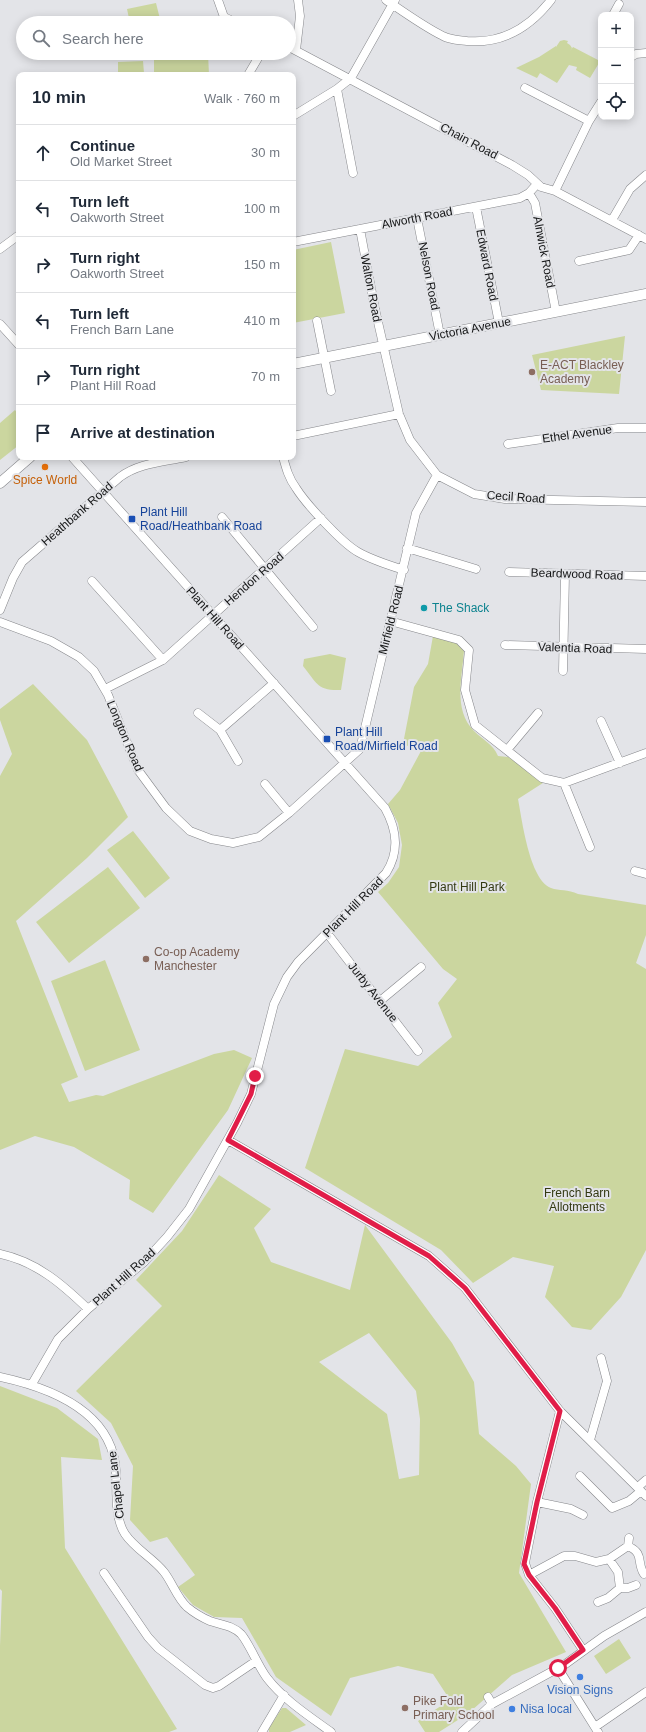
<!DOCTYPE html>
<html lang="en">
<head>
<meta charset="utf-8">
<style>
	:root { --surface:#fff; --page:#f2f2f3; --text:#1f2937; --muted:#747a83; --line:#e0e1e3 }
	body { margin:0; font-family:Arial,sans-serif; background:var(--page); color:var(--text) }
	.controls { position:absolute; right:12px; top:12px; display:grid; overflow:hidden; border-radius:8px; box-shadow:0 2px 10px #0003 }
	.controls button { width:36px; height:36px; display:grid; place-items:center; padding:0; border:0; border-bottom:1px solid var(--line); background:var(--surface); color:var(--text); font:20px sans-serif }
	.stop { position:absolute; width:12px; height:12px; margin:-9px; border:3px solid #e11d48; border-radius:50%; background:#fff }
	.stop.end { background:#e11d48; border-color:#fff; box-shadow:0 1px 4px #0008 }
	.list { margin:0; padding:0; list-style:none }
	h2 { display:flex; justify-content:space-between; align-items:center; height:52px; margin:0; padding:0 16px; font-size:17px }
	h2 small { font-size:13px; font-weight:400; color:var(--muted) }
	.list li { display:grid; grid-template-columns:26px 1fr auto; gap:12px; align-items:center; box-sizing:border-box; height:56px; padding:0 16px; border-top:1px solid var(--line) }
	.list b { display:block; font-size:15px; white-space:nowrap }
	.list p { margin:0; font-size:13px; white-space:nowrap; color:var(--muted) }
	.list em { font-size:13px; font-style:normal; color:var(--muted) }
	.icon { flex:none; width:22px; height:22px; fill:none; stroke:currentColor; stroke-width:2; stroke-linecap:round; stroke-linejoin:round }
	.map { position:relative; flex:none; width:646px; height:1732px; overflow:hidden }
	.search { position:absolute; background:var(--surface); box-shadow:0 2px 10px #0003; left:16px; top:16px; width:280px; height:44px; display:flex; align-items:center; gap:10px; box-sizing:border-box; padding:0 14px; border-radius:22px; color:var(--muted); font-size:15px }
	.panel { position:absolute; background:var(--surface); box-shadow:0 2px 10px #0003; left:16px; top:72px; width:280px; height:388px; border-radius:8px }
	.map>svg:first-child { display:block }
</style>
</head>
<body>
<div class="map">
<svg width="646" height="1732" viewBox="0 0 646 1732">
	<rect width="100%" height="100%" fill="#e3e4e8"/>
	<path fill="#cbd69f" fill-rule="evenodd" d="M156,3L160,19L139,23H130L127,9Z
		M564,40L568,41L567,43L570,45L572,48L570,51L573,47L598,60L599,63L590,78L576,70L577,67L569,65L557,83L540,73L537,78L516,68L539,57L556,46V47L560,41Z
		M154,53H208L209,75H154Z
		M143,61L144,73L118,74V62Z
		M331,242L345,313L293,323V250Z
		M625,336L619,394L541,390L532,355Z
		M15,410L19,415V445L0,460V423Z
		M433,636L456,642L464,651C462,678 453,710 474,731C483,740 493,744 498,756L508,757L546,781L518,799C522,819 529,879 551,888C559,891 568,889 578,894L646,905V935L636,963L646,969V1250L621,1297L591,1330L572,1327L545,1297L554,1266L513,1257L473,1283L441,1250L305,1168L345,1049L418,1066L452,1037L438,1003L457,979L443,969L378,892L388,883L399,867L402,845L398,823L388,804L400,790L421,751L403,744L414,687L428,664Z
		M330,654L346,658L341,690C317,691 317,683 303,666L304,659Z
		M33,684L87,740L128,817L87,858L16,921L78,1077L61,1084L69,1102L96,1095L103,1096L214,1054L234,1050L252,1058L228,1110L153,1213L129,1199L130,1180L74,1147L35,1136L0,1150V776L12,754L0,720V709Z
		M133,831L170,878L145,898L107,850Z
		M108,867L140,908L69,963L36,922Z
		M105,960L140,1050L85,1071L51,981Z
		M219,1175L271,1209L254,1228L271,1262L350,1290L365,1225L452,1343L474,1382L479,1434L516,1466L531,1484L519,1573L566,1652L512,1675L463,1718L455,1707L461,1718L439,1732H425L418,1721L450,1700L433,1674L398,1666L350,1678L331,1716L276,1677L242,1618L214,1617L193,1605L178,1587L195,1575L167,1537L150,1542L130,1520L133,1466L111,1423L76,1391L162,1306L136,1280L182,1231ZM369,1333L416,1391L420,1419L419,1475L399,1479L387,1414L319,1362Z
		M0,1386L57,1408L98,1439L102,1460L61,1457L65,1548L177,1729L169,1732H0V1646L2,1591L0,1589Z
		M619,1639L631,1658L606,1674L594,1656Z
		M282,1708H286L306,1725L290,1732H269V1728Z"/>
	<g fill="none" stroke-linecap="round" stroke-linejoin="round">
		<g stroke="#86878b" stroke-width="9">
			<path id="minor" d="M218,0L224,17L237,23
				M386,0C402,11 426,28 443,36C450,40 459,40 467,41C502,44 530,27 551,0
				M613,15L619,4
				M289,47L512,165L528,175L541,187L555,191L646,239
				M296,50L300,16L298,0
				M631,57L636,54L646,53
				M248,75L261,53
				M525,88L589,121
				M337,89L353,173
				M293,116L337,89L351,78L395,0
				M555,191L589,121L601,102
				M529,193L535,203L556,312
				M476,207L499,323
				M417,218L440,335
				M612,220L630,189L646,175
				M360,229L375,309L399,414L410,440L437,475L474,494L505,499L646,502
				M293,242L520,198L529,193L537,184
				M0,249L19,235
				M579,261L629,250L639,235
				M317,321L331,391
				M0,324L19,345
				M293,436L399,414
				M508,444L618,428H646
				M283,457C286,468 289,479 296,488C306,504 342,543 358,552C372,560 388,565 404,570
				M222,517L313,627
				M407,548L476,569
				M509,572L646,576
				M92,581L163,660
				M0,610L13,578L22,562L120,477C139,463 163,462 186,457
				M390,621L459,640L469,650L465,690L475,725L542,778L564,783L646,753
				M0,622L51,641L79,657L94,671L108,695L138,770L166,808L190,831L211,839L233,843L259,837L289,813L360,749L416,513L437,475
				M505,645L646,649
				M563,671L565,574
				M105,689L163,660L321,518
				M198,713L220,730
				M601,721L620,763
				M507,750L538,713
				M238,761L220,730L274,683
				M564,783L590,847
				M265,784L289,813
				M635,871L646,874
				M327,933L418,1051
				M380,1001L421,967
				M228,1140L429,1256L465,1288L560,1411L646,1496
				M0,1254C37,1262 62,1284 88,1309
				M0,1377C51,1388 113,1412 116,1472C117,1491 114,1517 125,1534C135,1549 153,1558 164,1572C172,1582 177,1598 187,1607C193,1612 203,1618 210,1621C221,1625 232,1625 241,1634C249,1643 258,1666 267,1678C284,1700 309,1716 331,1732
				M32,1384L58,1339L88,1309L144,1262L167,1237L189,1209L237,1123L251,1094L274,1004L287,977L298,962L386,873C400,851 397,830 385,808L72,457
				M560,1411L537,1502L525,1563L529,1575L555,1608L583,1650
				M590,1440L607,1381L601,1358
				M580,1476L612,1508L629,1501L641,1491
				M638,1487L646,1480
				M537,1502L571,1509L583,1515
				M628,1546C645,1554 636,1562 644,1574
				M609,1559L618,1572L620,1588H628L636,1585
				M104,1573L148,1637L158,1648L205,1685L213,1688L219,1686L256,1661
				M529,1575L564,1556H575L596,1562L609,1559L628,1546L629,1538
				M598,1602L608,1598L620,1588
				M558,1668L598,1732
				M488,1697L492,1704
				M595,1727L646,1692
				M262,1732L284,1695
				M462,1732L492,1704L564,1665L604,1636L646,1612"/>
		</g>
		<g stroke="#86878b" stroke-width="11">
			<path id="major" d="M293,364L646,294
				M0,483L30,457"/>
		</g>
		<use href="#minor" stroke="#fff" stroke-width="8"/>
		<use href="#major" stroke="#fff" stroke-width="10"/>
	</g>
	<g fill="none" stroke-linecap="round" stroke-linejoin="round">
		<path stroke="#e11d48" stroke-width="5" d="M255,1076L251,1094L228,1140L429,1256L465,1288L560,1411L537,1502L524,1564L529,1575L555,1608L583,1650L558,1668"/>
	</g>
	<g fill="#8d6e63" stroke="#e3e4e8" stroke-width="1.5">
		<circle cx="532" cy="372" r="4"/>
		<circle cx="146" cy="959" r="4"/>
		<circle cx="405" cy="1708" r="4"/>
	</g>
	<circle fill="#e8710a" stroke="#e3e4e8" stroke-width="1.5" cx="45" cy="467" r="4"/>
	<g fill="#1a4fb4" stroke="#e3e4e8" stroke-width="1.5">
		<rect x="128" y="515" width="8" height="8" rx="2"/>
		<rect x="323" y="735" width="8" height="8" rx="2"/>
	</g>
	<circle fill="#0f9aa8" stroke="#e3e4e8" stroke-width="1.5" cx="424" cy="608" r="4"/>
	<g fill="#3f7fe0" stroke="#e3e4e8" stroke-width="1.5">
		<circle cx="580" cy="1677" r="4"/>
		<circle cx="512" cy="1709" r="4"/>
	</g>
	<g text-anchor="middle" stroke-width="4" stroke-linejoin="round" paint-order="stroke">
		<g font-size="12" fill="#141516" stroke="#e3e4e8">
			<text transform="translate(469 141) rotate(28)" y="4">Chain Road</text>
			<text transform="translate(417 218) rotate(-11)" y="4">Alworth Road</text>
			<text transform="translate(544 252) rotate(79)" y="4">Alnwick Road</text>
			<text transform="translate(487 265) rotate(79)" y="4">Edward Road</text>
			<text transform="translate(429 276) rotate(79)" y="4">Nelson Road</text>
			<text transform="translate(371 288) rotate(79)" y="4">Walton Road</text>
			<text transform="translate(470 329) rotate(-11)" y="4">Victoria Avenue</text>
			<text transform="translate(577 434) rotate(-8)" y="4">Ethel Avenue</text>
			<text transform="translate(516 497) rotate(4)" y="4">Cecil Road</text>
			<text transform="translate(77 514) rotate(-41)" y="4">Heathbank Road</text>
			<text transform="translate(577 574) rotate(2)" y="4">Beardwood Road</text>
			<text transform="translate(254 579) rotate(-41)" y="4">Hendon Road</text>
			<text transform="translate(215 618) rotate(48)" y="4">Plant Hill Road</text>
			<text transform="translate(391 620) rotate(-76)" y="4">Mirfield Road</text>
			<text transform="translate(575 648) rotate(2)" y="4">Valentia Road</text>
			<text transform="translate(125 736) rotate(67)" y="4">Longton Road</text>
			<text transform="translate(353 907) rotate(-45)" y="4">Plant Hill Road</text>
			<text transform="translate(373 992) rotate(52)" y="4">Jurby Avenue</text>
			<text transform="translate(124 1277) rotate(-42)" y="4">Plant Hill Road</text>
			<text transform="translate(116 1485) rotate(-97)" y="4">Chapel Lane</text>
		</g>
		<g font-size="12" fill="#785e54" stroke="#e3e4e8" text-anchor="start">
			<text x="540" y="369">E-ACT Blackley<tspan x="540" dy="14">Academy</tspan></text>
			<text x="154" y="956">Co-op Academy<tspan x="154" dy="14">Manchester</tspan></text>
			<text x="413" y="1705">Pike Fold<tspan x="413" dy="14">Primary School</tspan></text>
		</g>
		<g font-size="12" fill="#c56008" stroke="#e3e4e8">
			<text x="45" y="484">Spice World</text>
		</g>
		<g font-size="12" fill="#164399" stroke="#e3e4e8" text-anchor="start">
			<text x="140" y="516">Plant Hill<tspan x="140" dy="14">Road/Heathbank Road</tspan></text>
			<text x="335" y="736">Plant Hill<tspan x="335" dy="14">Road/Mirfield Road</tspan></text>
		</g>
		<g font-size="12" fill="#0d838f" stroke="#e3e4e8" text-anchor="start">
			<text x="432" y="612">The Shack</text>
		</g>
		<g font-size="12" fill="#343a13" stroke="#e3e4e8">
			<text x="467" y="891">Plant Hill Park</text>
			<text x="577" y="1197">French Barn<tspan x="577" dy="14">Allotments</tspan></text>
		</g>
		<g font-size="12" fill="#366cbe" stroke="#e3e4e8">
			<text x="580" y="1694">Vision Signs</text>
			<text x="520" y="1713" text-anchor="start">Nisa local</text>
		</g>
	</g>
</svg>
<div class="controls">
<button>+</button>
<button>−</button>
<button><svg class="icon" aria-label="locate" viewBox="0 0 24 24"><circle cx="12" cy="12" r="6"/><path d="M12 2v4M12 18v4M2 12h4M18 12h4"/></svg></button>
</div>
<div class="stop" style="left:558px;top:1668px"></div>
<div class="stop end" style="left:255px;top:1076px"></div>
<div class="search"><svg class="icon" aria-label="search" viewBox="0 0 24 24"><circle cx="10" cy="10" r="6"/><path d="M15 15l6 6"/></svg>Search here</div>
<section class="panel">
<h2>10 min<small>Walk · 760 m</small></h2>
<ul class="list">
<li><svg class="icon" aria-label="ahead" viewBox="0 0 24 24"><path d="M12 20V5M6 11l6-6 6 6"/></svg><div><b>Continue</b><p>Old Market Street</p></div><em>30 m</em></li>
<li><svg class="icon" aria-label="left" viewBox="0 0 24 24"><path d="M17 20v-9H6M10 6l-5 5 5 5"/></svg><div><b>Turn left</b><p>Oakworth Street</p></div><em>100 m</em></li>
<li><svg class="icon" aria-label="right" viewBox="0 0 24 24"><path d="M7 20v-9h11M14 6l5 5-5 5"/></svg><div><b>Turn right</b><p>Oakworth Street</p></div><em>150 m</em></li>
<li><svg class="icon" aria-label="left" viewBox="0 0 24 24"><path d="M17 20v-9H6M10 6l-5 5 5 5"/></svg><div><b>Turn left</b><p>French Barn Lane</p></div><em>410 m</em></li>
<li><svg class="icon" aria-label="right" viewBox="0 0 24 24"><path d="M7 20v-9h11M14 6l5 5-5 5"/></svg><div><b>Turn right</b><p>Plant Hill Road</p></div><em>70 m</em></li>
<li><svg class="icon" aria-label="arrive" viewBox="0 0 24 24"><path d="M6 21V4h12l-3 4 3 4H6"/></svg><div><b>Arrive at destination</b></div></li>
</ul>
</section>
</div>
</body>
</html>
